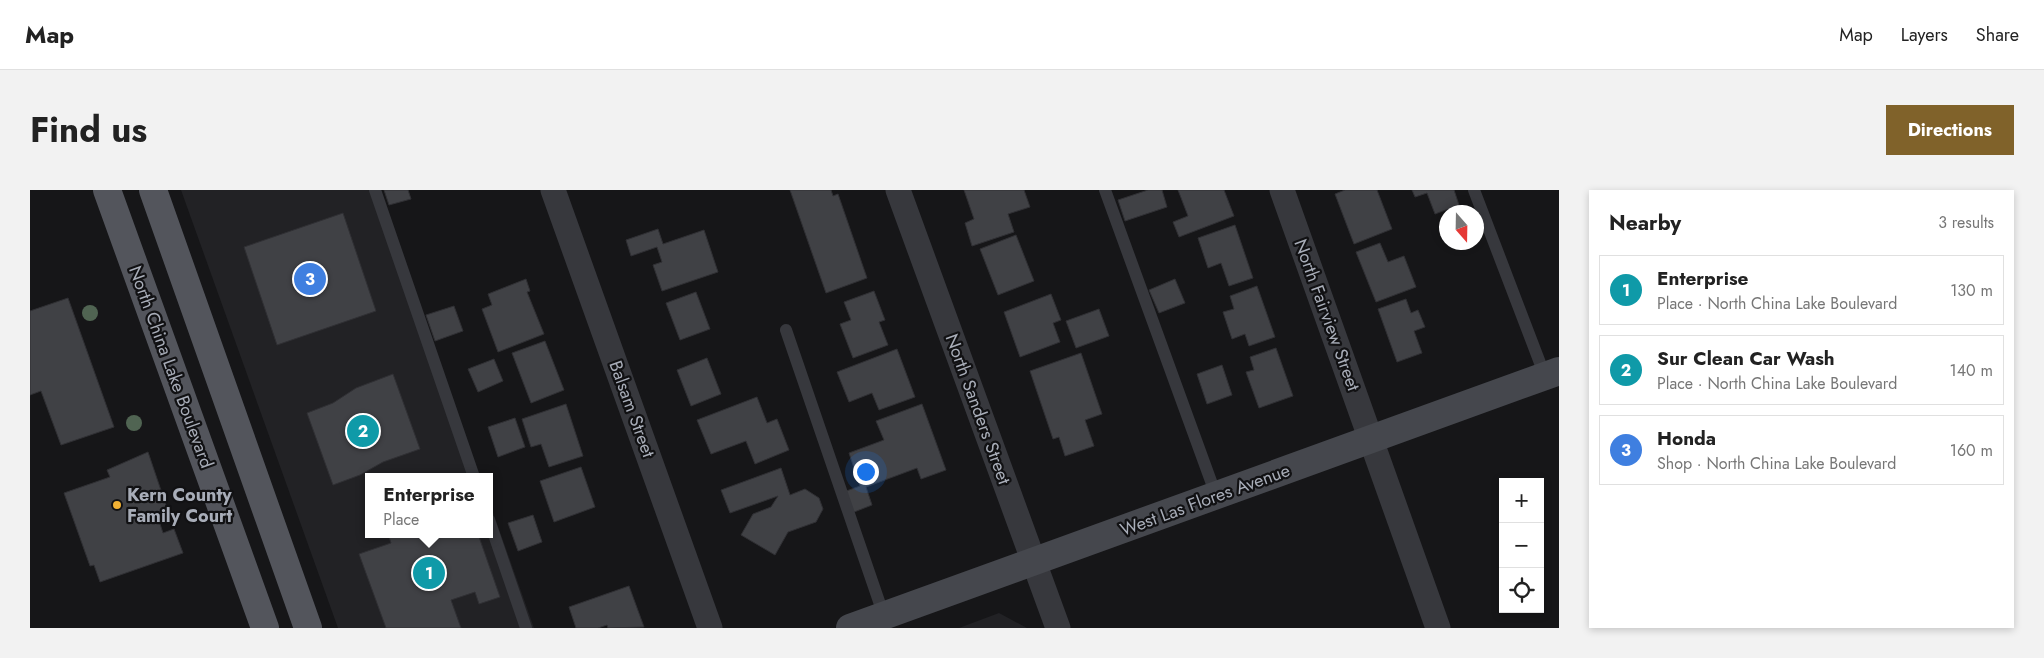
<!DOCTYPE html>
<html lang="en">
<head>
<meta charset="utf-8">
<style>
	:root { --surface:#fff; --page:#f2f2f2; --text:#222; --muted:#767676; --line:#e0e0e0; --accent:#80622a }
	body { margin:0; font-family:Jost,sans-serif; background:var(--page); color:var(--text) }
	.controls { position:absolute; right:15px; bottom:15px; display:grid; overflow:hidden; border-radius:0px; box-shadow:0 2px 8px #0003 }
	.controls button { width:45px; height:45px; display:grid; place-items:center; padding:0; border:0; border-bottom:1px solid var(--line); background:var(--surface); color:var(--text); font:25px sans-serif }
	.compass { position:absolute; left:1409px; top:15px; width:45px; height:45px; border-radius:50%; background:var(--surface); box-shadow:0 2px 8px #0003; rotate:160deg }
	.you { position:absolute; left:835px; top:281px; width:18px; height:18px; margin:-12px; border:4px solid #fff; border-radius:50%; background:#1a73e8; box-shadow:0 0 0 8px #1a73e833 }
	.badge { display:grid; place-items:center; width:32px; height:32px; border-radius:50%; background:var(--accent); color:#fff; font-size:16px; font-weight:700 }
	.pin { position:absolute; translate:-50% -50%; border:2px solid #fff; box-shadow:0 1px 5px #0006 }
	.popup { position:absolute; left:335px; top:283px; width:128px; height:65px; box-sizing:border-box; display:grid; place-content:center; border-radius:0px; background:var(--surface); filter:drop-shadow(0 1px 4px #0005); font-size:16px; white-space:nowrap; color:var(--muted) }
	.popup b { font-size:19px; color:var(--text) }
	.popup::after { content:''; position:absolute; left:50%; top:100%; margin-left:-10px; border:10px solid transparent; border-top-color:var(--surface) }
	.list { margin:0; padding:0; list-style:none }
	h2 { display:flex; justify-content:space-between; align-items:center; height:65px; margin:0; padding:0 20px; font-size:21px }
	h2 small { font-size:16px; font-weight:400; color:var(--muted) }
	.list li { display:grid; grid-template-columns:32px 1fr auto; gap:15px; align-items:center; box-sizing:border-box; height:70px; margin:0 10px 10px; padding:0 10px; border:1px solid var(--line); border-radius:0px }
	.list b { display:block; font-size:19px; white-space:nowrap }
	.list p { margin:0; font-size:16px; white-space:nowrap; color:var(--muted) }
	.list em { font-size:16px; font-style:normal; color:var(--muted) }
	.icon { flex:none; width:28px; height:28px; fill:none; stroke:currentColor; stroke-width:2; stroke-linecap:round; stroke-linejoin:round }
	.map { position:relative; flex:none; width:1529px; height:438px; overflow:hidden; border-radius:0px }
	header { display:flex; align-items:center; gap:30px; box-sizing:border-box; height:70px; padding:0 25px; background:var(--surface); border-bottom:1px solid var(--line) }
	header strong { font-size:24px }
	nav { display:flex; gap:28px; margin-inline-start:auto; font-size:18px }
	.intro { display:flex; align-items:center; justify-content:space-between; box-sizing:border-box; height:120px; padding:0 30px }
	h1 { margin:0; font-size:35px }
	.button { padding:12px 22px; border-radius:0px; background:var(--accent); color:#fff; font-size:18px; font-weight:700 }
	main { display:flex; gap:30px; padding:0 30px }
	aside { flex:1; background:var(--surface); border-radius:0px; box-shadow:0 2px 8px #0003 }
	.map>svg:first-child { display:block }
</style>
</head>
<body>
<header>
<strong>Map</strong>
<nav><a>Map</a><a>Layers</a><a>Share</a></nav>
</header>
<div class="intro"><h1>Find us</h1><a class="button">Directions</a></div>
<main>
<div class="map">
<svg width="1529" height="438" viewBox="0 0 1529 438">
	<rect width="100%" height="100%" fill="#161618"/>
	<path fill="#222225" d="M151,0H348L450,287H339V344H459V311L504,438H308Z
		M969,423L997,438H929Z"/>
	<path fill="#404145" stroke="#303034" d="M354,0H378L381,9L359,15Z
		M760,0H801L803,6L808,4L837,88L796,103Z
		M934,0H994L1000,17L978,24L984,42L942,56L935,33L944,29Z
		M1118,0H1132L1137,17L1095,31L1088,10Z
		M1148,0H1194L1204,26L1149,47L1143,32L1158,26Z
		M1315,0H1347L1362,39L1324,54L1305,4Z
		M1382,0H1424L1429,15L1405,24L1397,3L1385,7Z
		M313,23L346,121L247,155L214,57Z
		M1205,35L1223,88L1199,96L1191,73L1178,78L1168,48Z
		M628,39L633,54L674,40L688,82L632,101L623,75L632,72L627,57L601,66L596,50Z
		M986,45L1004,91L968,105L950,59Z
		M1350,53L1358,72L1374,66L1386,97L1346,112L1326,62Z
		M496,89L500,101L497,102L514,144L468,162L452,119L462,115L458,104Z
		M1145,89L1155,113L1129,123L1119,100Z
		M1227,96L1245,147L1219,156L1215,144L1202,149L1193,122L1204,119L1200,106Z
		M844,101L855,130L849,132L858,155L823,168L810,134L821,130L814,112Z
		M666,102L680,139L650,150L636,113Z
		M1021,104L1031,130L1023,133L1030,152L990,167L974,122Z
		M38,108L84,237L31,255L11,201L0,205V121Z
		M1376,109L1381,123L1388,120L1395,137L1384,141L1392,163L1367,172L1348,119Z
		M424,116L433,141L405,151L396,125Z
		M1069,119L1079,146L1046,158L1036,131Z
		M515,151L534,200L501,213L482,163Z
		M1246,158L1263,206L1229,218L1216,182L1224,180L1220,167Z
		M867,159L885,207L849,220L842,203L819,212L807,182Z
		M1051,163L1072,224L1055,230L1064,256L1035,266L1029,247L1023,249L1000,181Z
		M677,168L691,204L661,216L647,180Z
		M464,169L473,191L448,202L438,179Z
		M1192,175L1202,205L1177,214L1167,184Z
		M363,184L390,259L353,272L330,285L303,295L277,223L303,213L326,198Z
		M727,207L737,233L747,229L759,260L725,274L716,251L681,264L667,230Z
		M536,214L553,266L519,277L511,254L501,257L492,229Z
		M892,214L916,280L891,289L887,278L836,297L842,315L819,324L811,303L830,296L819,263L854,250L846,231Z
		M485,228L495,257L468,267L458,237Z
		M118,262L140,327L129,331L133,343L144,339L153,363L70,392L64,375L60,376L34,303L80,287L77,280Z
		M551,277L565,317L524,332L510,291Z
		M751,278L760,305L775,299L789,308L793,319L786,332L758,342L745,365L711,345L723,324L741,317L748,306L700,323L691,300Z
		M503,325L512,352L488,361L478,333Z
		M358,344H448L470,407L449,414L445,402L421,410L431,438H356L329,364L361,353Z
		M599,396L614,437L578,438L577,435L568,438H546L539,417Z"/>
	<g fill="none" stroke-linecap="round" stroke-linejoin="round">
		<path stroke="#37383d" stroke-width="12" d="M345,0L444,287
			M1075,0L1186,305
			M1444,0L1515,186
			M756,140L854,426
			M459,330L496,438"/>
		<path stroke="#37383d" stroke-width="25" d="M523,0L680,438
			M868,0L1028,438
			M1252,0L1408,438"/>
		<path stroke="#45474d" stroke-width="28" d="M820,438L1529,181"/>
		<path stroke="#53555c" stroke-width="28" d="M77,0L235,438
			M123,0L278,438"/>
	</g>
	<g fill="#506452">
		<circle cx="60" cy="123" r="8"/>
		<circle cx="104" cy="233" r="8"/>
	</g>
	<circle fill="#f2b134" stroke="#111113" stroke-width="2" cx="87" cy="315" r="5"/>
	<g text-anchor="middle" stroke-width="4.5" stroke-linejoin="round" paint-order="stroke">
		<g font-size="18" fill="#a8adb8" stroke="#111113">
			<text transform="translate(1297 125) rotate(70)" y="6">North Fairview Street</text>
			<text transform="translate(141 177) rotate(70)" y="6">North China Lake Boulevard</text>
			<text transform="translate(602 219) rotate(70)" y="6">Balsam Street</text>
			<text transform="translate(948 219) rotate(70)" y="6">North Sanders Street</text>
			<text transform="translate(1175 310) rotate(-20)" y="6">West Las Flores Avenue</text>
		</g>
		<g font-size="18" font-weight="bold" fill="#a8adb8" stroke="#111113" text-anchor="start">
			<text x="97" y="311">Kern County<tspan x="97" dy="21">Family Court</tspan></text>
		</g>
	</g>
</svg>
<div class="controls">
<button>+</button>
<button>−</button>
<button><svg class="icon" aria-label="locate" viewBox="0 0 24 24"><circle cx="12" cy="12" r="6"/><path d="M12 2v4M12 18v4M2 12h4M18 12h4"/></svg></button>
</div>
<svg class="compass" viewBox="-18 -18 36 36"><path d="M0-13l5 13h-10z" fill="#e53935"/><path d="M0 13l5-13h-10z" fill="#767676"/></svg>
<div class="you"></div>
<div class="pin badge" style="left:399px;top:383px;background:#0f9aa8">1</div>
<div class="popup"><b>Enterprise</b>Place</div>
<div class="pin badge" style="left:333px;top:241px;background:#0f9aa8">2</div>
<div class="pin badge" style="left:280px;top:89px;background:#3f7fe0">3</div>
</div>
<aside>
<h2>Nearby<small>3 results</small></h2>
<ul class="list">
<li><span class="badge" style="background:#0f9aa8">1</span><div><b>Enterprise</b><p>Place · North China Lake Boulevard</p></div><em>130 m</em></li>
<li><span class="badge" style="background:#0f9aa8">2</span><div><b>Sur Clean Car Wash</b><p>Place · North China Lake Boulevard</p></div><em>140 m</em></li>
<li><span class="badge" style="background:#3f7fe0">3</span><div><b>Honda</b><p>Shop · North China Lake Boulevard</p></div><em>160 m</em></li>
</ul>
</aside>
</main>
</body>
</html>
